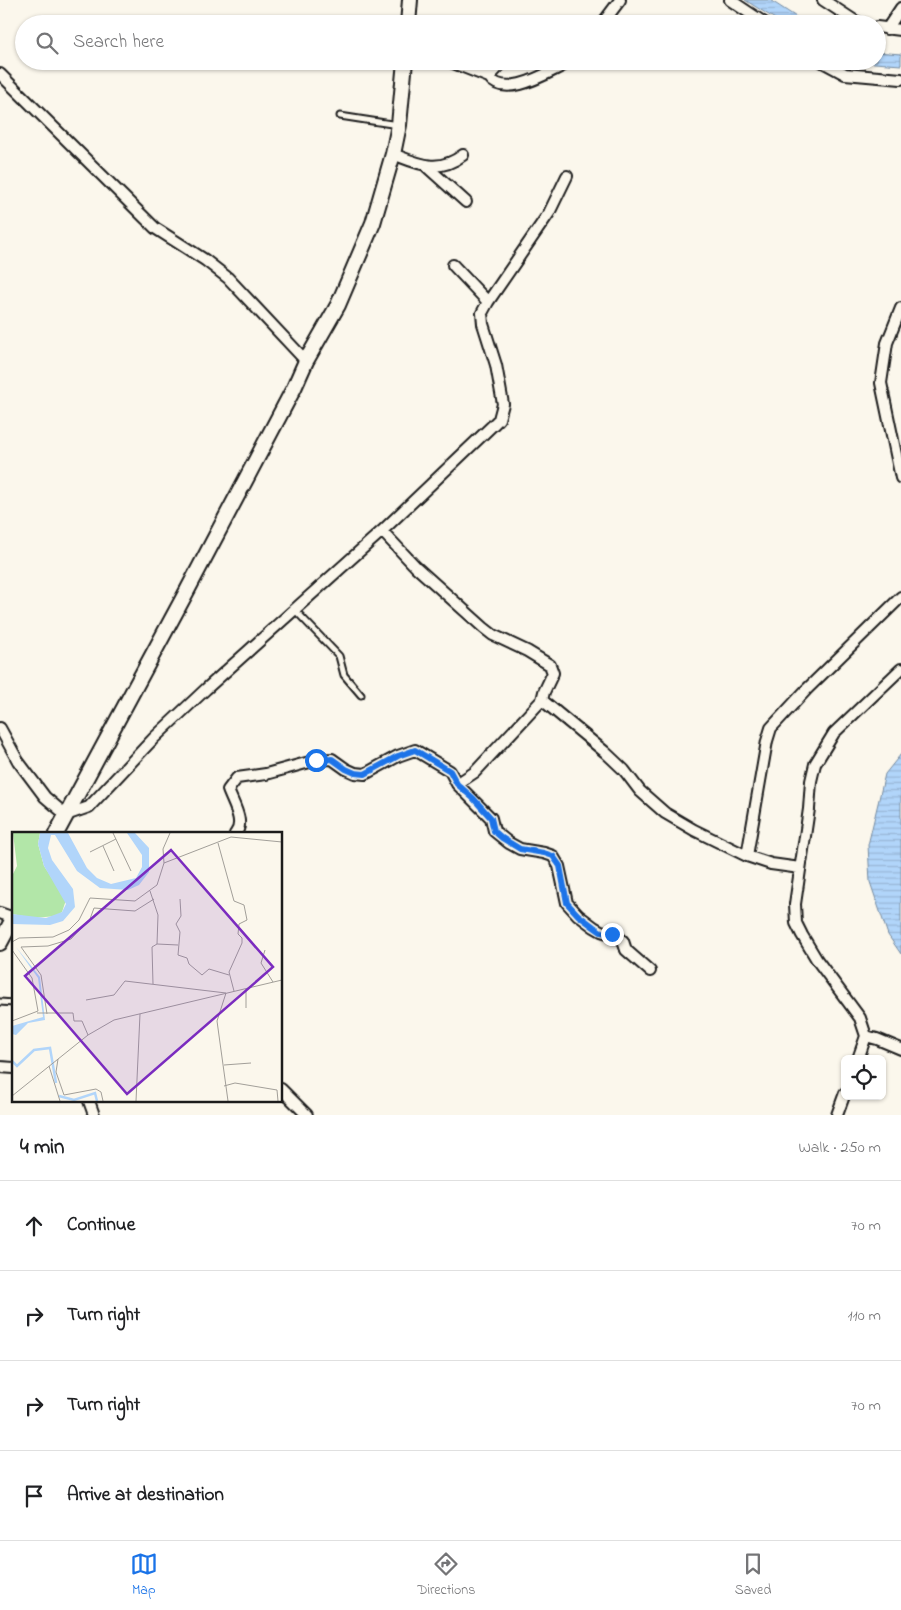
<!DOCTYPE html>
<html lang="en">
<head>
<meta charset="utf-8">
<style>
	:root { --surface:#fff; --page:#f6f6f6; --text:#202124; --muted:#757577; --line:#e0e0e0; --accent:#1a73e8 }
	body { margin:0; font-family:"Indie Flower",sans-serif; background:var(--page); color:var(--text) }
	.controls { position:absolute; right:15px; bottom:15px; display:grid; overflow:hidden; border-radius:8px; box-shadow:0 1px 4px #0004 }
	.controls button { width:45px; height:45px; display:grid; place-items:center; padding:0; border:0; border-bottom:1px solid var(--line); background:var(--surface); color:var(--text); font:25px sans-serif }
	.stop { position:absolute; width:15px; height:15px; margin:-11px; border:4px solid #1a73e8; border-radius:50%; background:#fff }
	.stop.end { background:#1a73e8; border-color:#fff; box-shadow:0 1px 5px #0008 }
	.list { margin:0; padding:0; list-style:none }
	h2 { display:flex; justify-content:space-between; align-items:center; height:65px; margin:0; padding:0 20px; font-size:21px }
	h2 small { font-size:16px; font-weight:400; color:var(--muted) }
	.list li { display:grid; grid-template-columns:32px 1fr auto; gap:15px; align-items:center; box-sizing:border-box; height:90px; padding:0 20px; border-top:1px solid var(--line) }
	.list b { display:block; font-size:19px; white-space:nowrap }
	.list em { font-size:16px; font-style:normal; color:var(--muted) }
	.icon { flex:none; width:28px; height:28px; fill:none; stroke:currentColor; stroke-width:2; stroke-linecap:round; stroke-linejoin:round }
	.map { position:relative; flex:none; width:901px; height:1115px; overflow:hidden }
	.search { position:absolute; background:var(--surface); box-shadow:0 1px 4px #0004; left:15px; right:15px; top:15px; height:55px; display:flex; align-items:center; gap:12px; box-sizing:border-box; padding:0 18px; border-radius:28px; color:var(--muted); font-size:19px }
	.sheet { height:425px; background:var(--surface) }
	nav { display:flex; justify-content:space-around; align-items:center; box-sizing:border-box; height:70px; border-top:1px solid var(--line); background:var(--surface); font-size:14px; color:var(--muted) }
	nav a { display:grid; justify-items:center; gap:2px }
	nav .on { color:var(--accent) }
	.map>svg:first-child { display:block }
</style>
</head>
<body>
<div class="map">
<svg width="901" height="1115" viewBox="0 0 901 1115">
	<defs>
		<pattern id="water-rules" width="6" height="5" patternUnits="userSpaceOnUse" patternTransform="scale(1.25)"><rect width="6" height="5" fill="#b1d5fa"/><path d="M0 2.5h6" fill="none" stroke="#98b6d6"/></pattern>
	</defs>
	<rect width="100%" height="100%" fill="#fbf7ec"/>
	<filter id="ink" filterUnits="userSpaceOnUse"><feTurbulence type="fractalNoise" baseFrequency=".02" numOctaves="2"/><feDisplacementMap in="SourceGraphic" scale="10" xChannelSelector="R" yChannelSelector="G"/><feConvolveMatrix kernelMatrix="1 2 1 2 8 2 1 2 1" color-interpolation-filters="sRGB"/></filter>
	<g filter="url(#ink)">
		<path fill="url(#water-rules)" stroke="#758ba1" d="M745,0H770L807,24H783Z
			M877,52L901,54V65L848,61H877Z
			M901,754V954L888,935L870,882L868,845L885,774Z"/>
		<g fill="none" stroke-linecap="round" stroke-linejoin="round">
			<g stroke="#1c1c1c" stroke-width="9">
				<path id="service" d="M340,116L398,125
					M294,609L339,656L344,675L361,695
					M0,1002L14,1003"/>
			</g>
			<g stroke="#1c1c1c" stroke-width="14">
				<path id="minor" d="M730,0L766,24
					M823,0L855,21L862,24
					M602,24L620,0
					M877,27L901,30
					M887,29L901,8
					M448,61L489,77L504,61
					M552,61L560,67L571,61
					M821,61L845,74L901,79
					M0,74L155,228L205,260L228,278L306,361
					M489,77C504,98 542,76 560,67
					M393,154C419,164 438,174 463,155
					M426,166L466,202
					M453,265L488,302
					M901,308L887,343L881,383L901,478
					M382,531L416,567L484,628L493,635L527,651L550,665L553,673L544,692L542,700L605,752L624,770L640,791L665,813L694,830L747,856L771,864L800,868
					M0,728L18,761L45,797L66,815L89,807L154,738L206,689L382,531L493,425L499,419L503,404L496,365L483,324L482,313L488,302L549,213L567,176
					M457,784L475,772L542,700
					M235,834C246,823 232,802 228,790L237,778L266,774L317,760L332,759L346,769L355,773L365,774L398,756L415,750L450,771L457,784L491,818L494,831L509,843L520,849L544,853L553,856L559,866L567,903L578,915L594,927L601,931L617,936L623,941L626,950L650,971
					M747,856L767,741L771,728L807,689L901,597
					M0,913L14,918
					M866,1036L877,1039L901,1049
					M858,1059L866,1036L860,1018L817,960L802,935L796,923L795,904L809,809L811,781L815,764L834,733L901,669
					M0,1067L14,1068
					M281,1089L307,1115
					M89,1101L94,1115
					M837,1115L845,1093"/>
			</g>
			<g stroke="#1c1c1c" stroke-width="18">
				<path id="secondary" d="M408,24L410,0
					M56,834L188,589L294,388L306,361L338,305L373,223L393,154L399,125L405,61
					M0,943L14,917"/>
			</g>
			<use href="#service" stroke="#fbf7ec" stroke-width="5"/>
			<use href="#minor" stroke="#fbf7ec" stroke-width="10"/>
			<use href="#secondary" stroke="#fbf7ec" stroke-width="14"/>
		</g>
	</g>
	<g fill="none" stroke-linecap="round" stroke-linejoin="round" filter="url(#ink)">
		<path stroke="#1a73e8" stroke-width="6" d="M316,760L332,759L346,769L355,773L365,774L398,756L415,750L450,771L457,784L473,798L491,818L494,831L502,838L520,849L544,853L553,856L560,866L567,903L578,915L594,927L601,932L612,934"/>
	</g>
	<g transform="translate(12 832)">
		<rect width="270" height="270" fill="#fbf7ec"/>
		<path d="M1,1H28L26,12L32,34L54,68L50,80L44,84L22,86L0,82V44L5,34Z" fill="#b2e6a8"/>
		<path d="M28,1H56L75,36L85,46L99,52L124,46L130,35V23L115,1H123L137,16V40L127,53L116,58L88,56L65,39L43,3H39L36,16L40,28L61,57L63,75L51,89L38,93L0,92V82L34,86L50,80L54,72L32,34L26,12ZM4,115L28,145L33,188L16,191L4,203L0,202V194L31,185L26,146Z" fill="#b1d5fa"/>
		<path fill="none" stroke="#b1d5fa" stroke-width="2.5" d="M0,229L5,234L22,218L38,216L44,251M47,264L62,268L83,261L85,269"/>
		<path fill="none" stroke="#a29f99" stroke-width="1" d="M101,1L119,39M206,11L222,69L232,73L235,88L227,92L226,102L230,106V111L217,140L222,159M91,14L102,39M78,20L104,7M152,31L151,17L158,1M138,59L146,83L145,112L140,115L141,152M168,67L169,84L164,92L168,100L166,123L175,126L177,132L190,143L197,137L217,143M0,110L7,106L41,105L57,98L67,88L78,66L123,69L145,53L152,31L219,5L270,10M145,112L166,113M0,118L20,146L26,179L0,189M253,118L249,131L261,150M234,157V176M74,168L102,163L113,149L214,161L205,189L216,269M25,181H61L62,189H70L76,203M35,182L29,143L9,115L36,114L59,107L78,87L82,76L123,79L142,67M46,227L44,240L52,263L84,257L89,260L91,269M212,233L239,231M37,234L48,269M212,254L223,251L265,258L266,269M0,264L76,203L102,188L270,148M124,269L128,182"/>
		<path fill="#7b2cbf" fill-opacity="0.15" stroke="#7b2cbf" stroke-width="2.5" d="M159,18L261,135L115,262L13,144Z"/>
		<rect width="270" height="270" fill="none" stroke="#1c1c1c" stroke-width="2.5"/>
	</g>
</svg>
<div class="controls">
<button><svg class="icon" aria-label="locate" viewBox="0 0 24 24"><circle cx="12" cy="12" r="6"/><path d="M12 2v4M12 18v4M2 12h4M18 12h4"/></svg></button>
</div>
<div class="stop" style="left:316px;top:760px"></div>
<div class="stop end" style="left:612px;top:934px"></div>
<div class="search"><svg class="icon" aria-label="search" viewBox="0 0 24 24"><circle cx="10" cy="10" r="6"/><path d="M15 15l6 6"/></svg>Search here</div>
</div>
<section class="sheet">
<h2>4 min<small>Walk · 250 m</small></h2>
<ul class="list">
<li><svg class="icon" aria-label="ahead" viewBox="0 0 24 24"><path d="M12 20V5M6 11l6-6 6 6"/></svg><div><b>Continue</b></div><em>70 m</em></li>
<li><svg class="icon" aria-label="right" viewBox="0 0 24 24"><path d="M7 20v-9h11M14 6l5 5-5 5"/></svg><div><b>Turn right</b></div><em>110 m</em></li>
<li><svg class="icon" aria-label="right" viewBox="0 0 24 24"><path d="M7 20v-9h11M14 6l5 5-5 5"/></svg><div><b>Turn right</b></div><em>70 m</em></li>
<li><svg class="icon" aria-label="arrive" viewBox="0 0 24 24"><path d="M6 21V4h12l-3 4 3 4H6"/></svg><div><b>Arrive at destination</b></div></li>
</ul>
</section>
<nav>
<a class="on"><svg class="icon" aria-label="map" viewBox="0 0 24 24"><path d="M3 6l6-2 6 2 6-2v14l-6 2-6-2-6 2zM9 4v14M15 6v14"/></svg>Map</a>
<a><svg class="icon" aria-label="directions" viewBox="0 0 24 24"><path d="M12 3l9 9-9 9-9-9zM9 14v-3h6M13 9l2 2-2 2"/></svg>Directions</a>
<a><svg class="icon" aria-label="saved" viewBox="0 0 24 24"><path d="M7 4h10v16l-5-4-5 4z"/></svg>Saved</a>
</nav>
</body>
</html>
